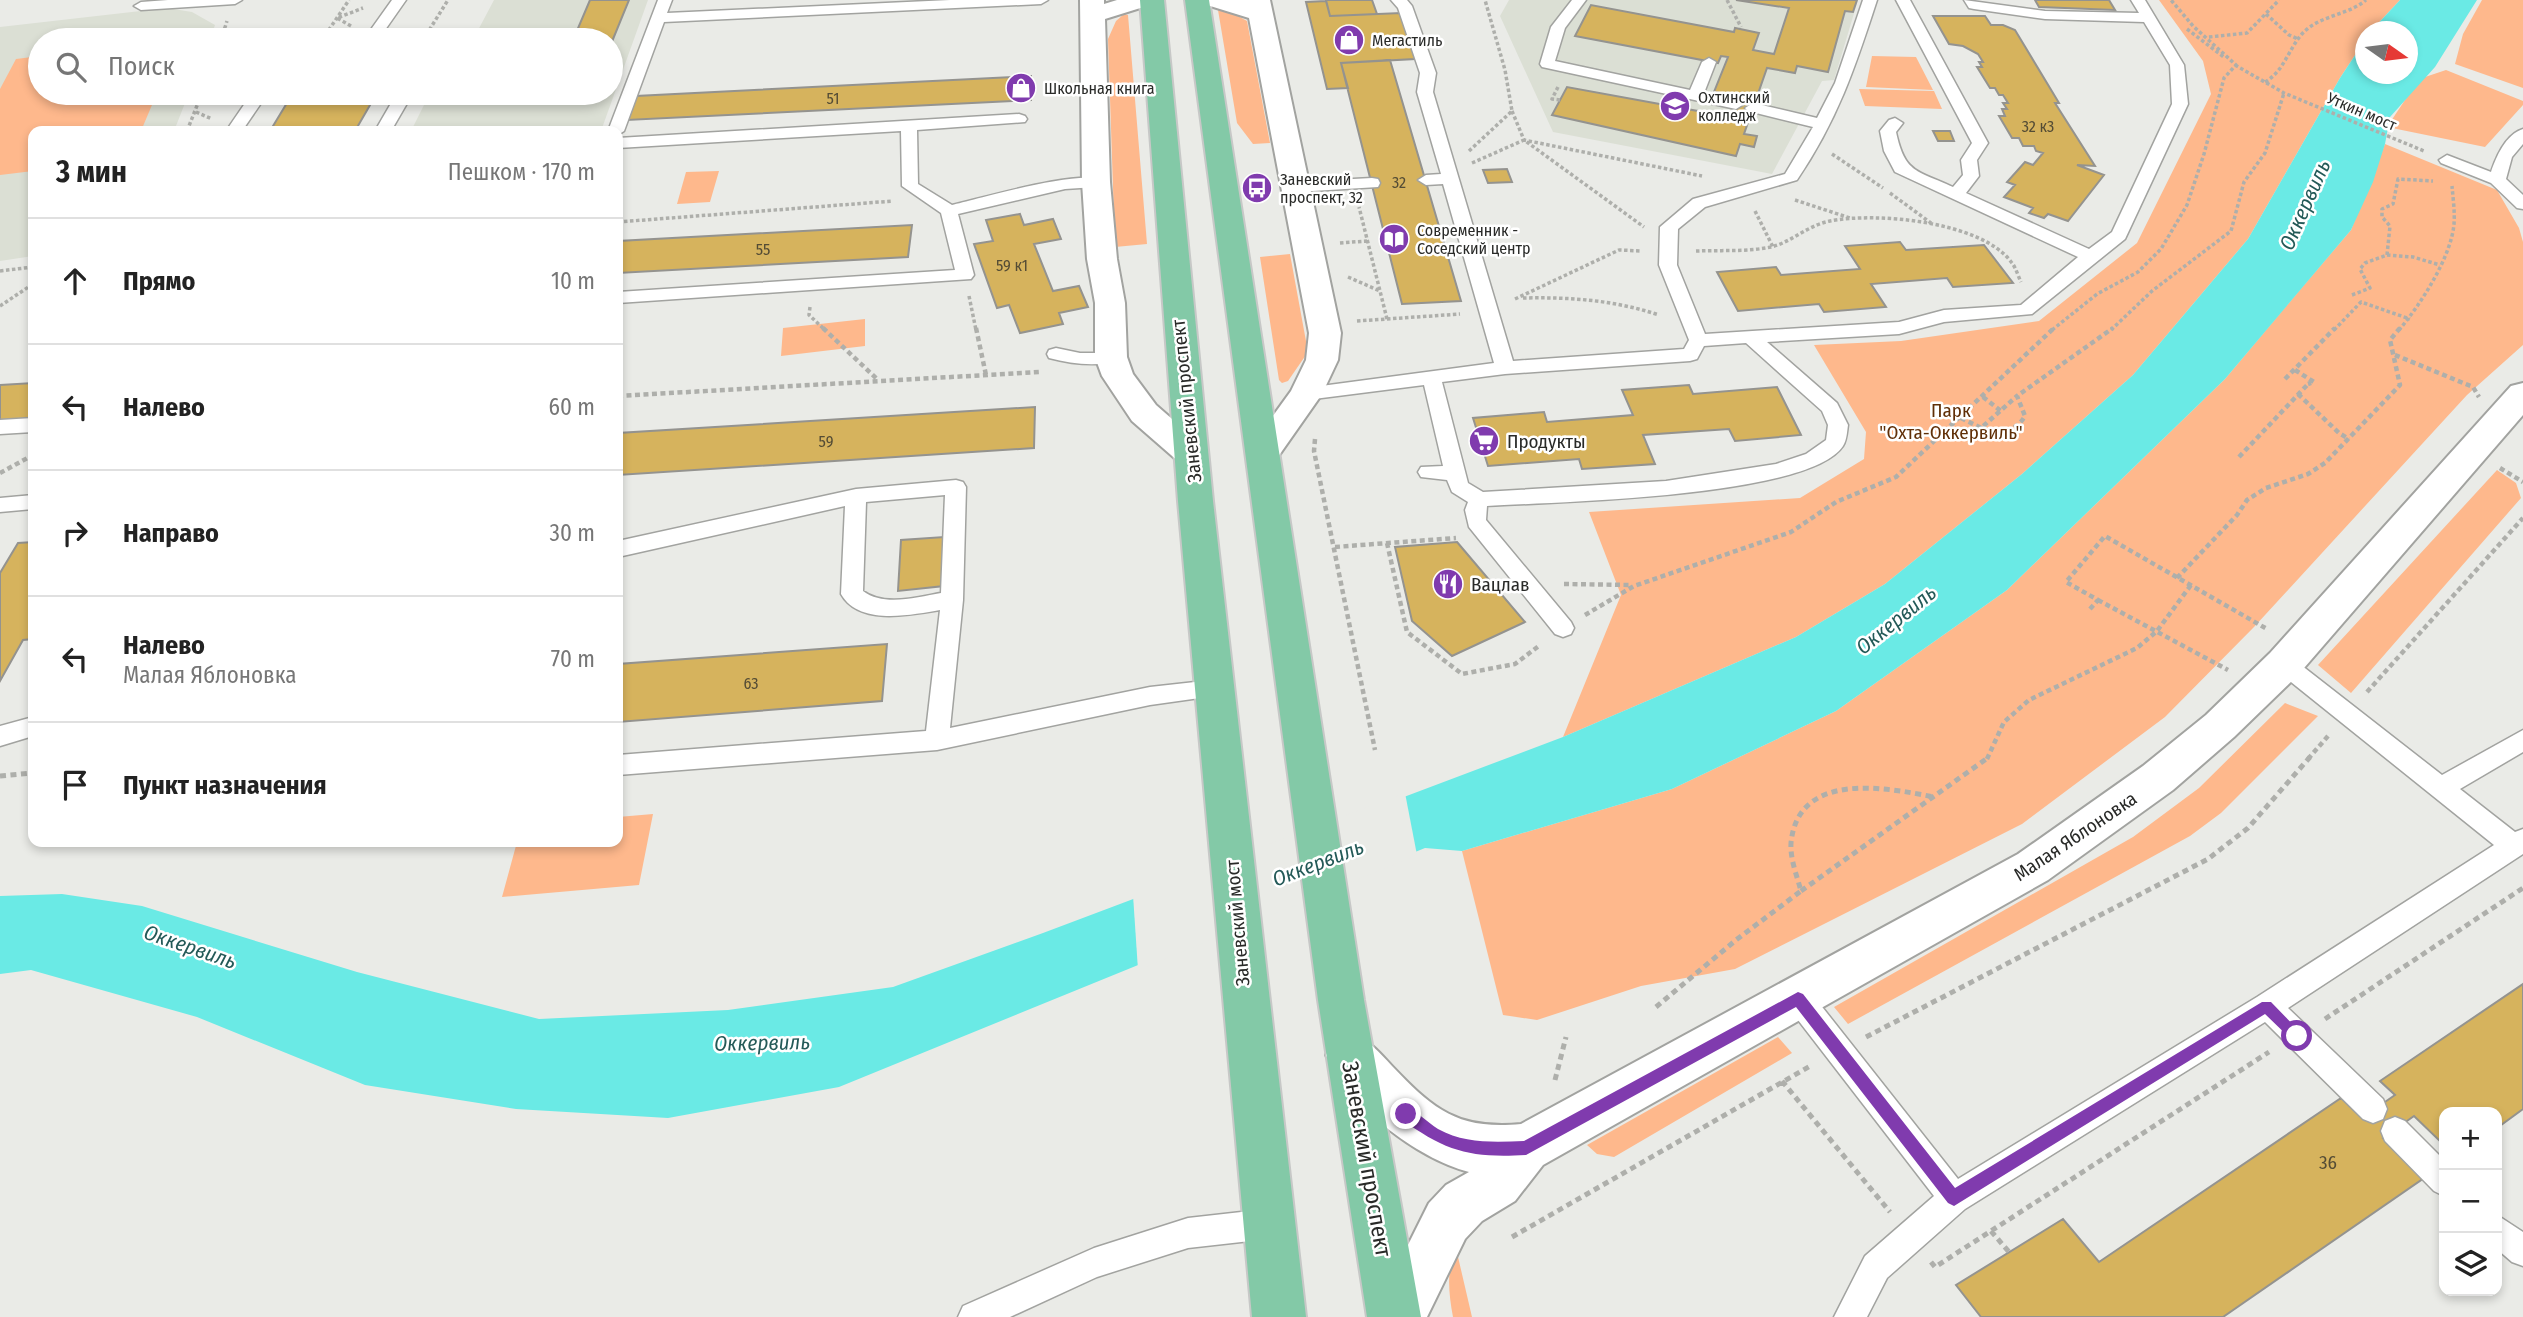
<!DOCTYPE html>
<html lang="ru">
<head>
<meta charset="utf-8">
<style>
	:root { --surface:#fff; --page:#f6f6f6; --text:#222; --muted:#767676; --line:#e0e0e0 }
	body { margin:0; font-family:"Fira Sans Condensed",sans-serif; background:var(--page); color:var(--text) }
	.controls { position:absolute; right:21px; bottom:21px; display:grid; overflow:hidden; border-radius:14px; box-shadow:0 4px 10px #0003 }
	.controls button { width:63px; height:63px; display:grid; place-items:center; padding:0; border:0; border-bottom:2px solid var(--line); background:var(--surface); color:var(--text); font:35px sans-serif }
	.compass { position:absolute; left:2355px; top:21px; width:63px; height:63px; border-radius:50%; background:var(--surface); box-shadow:0 4px 10px #0003; rotate:104deg }
	.stop { position:absolute; width:21px; height:21px; margin:-16px; border:5px solid #803bae; border-radius:50%; background:#fff }
	.stop.end { background:#803bae; border-color:#fff; box-shadow:0 2px 7px #0008 }
	.list { margin:0; padding:0; list-style:none }
	h2 { display:flex; justify-content:space-between; align-items:center; height:91px; margin:0; padding:0 28px; font-size:30px }
	h2 small { font-size:23px; font-weight:400; color:var(--muted) }
	.list li { display:grid; grid-template-columns:46px 1fr auto; gap:21px; align-items:center; box-sizing:border-box; height:126px; padding:0 28px; border-top:2px solid var(--line) }
	.list b { display:block; font-size:26px; white-space:nowrap }
	.list p { margin:0; font-size:23px; white-space:nowrap; color:var(--muted) }
	.list em { font-size:23px; font-style:normal; color:var(--muted) }
	.icon { flex:none; width:38px; height:38px; fill:none; stroke:currentColor; stroke-width:2; stroke-linecap:round; stroke-linejoin:round }
	.map { position:relative; flex:none; width:2523px; height:1317px; overflow:hidden }
	.search { position:absolute; background:var(--surface); box-shadow:0 4px 10px #0003; left:28px; top:28px; width:595px; height:77px; display:flex; align-items:center; gap:18px; box-sizing:border-box; padding:0 24px; border-radius:38px; color:var(--muted); font-size:26px }
	.panel { position:absolute; background:var(--surface); box-shadow:0 4px 10px #0003; left:28px; top:126px; width:595px; height:721px; border-radius:14px }
	.map>svg:first-child { display:block }
</style>
</head>
<body>
<div class="map">
<svg width="2523" height="1317" viewBox="0 0 2523 1317">
	<rect width="100%" height="100%" fill="#eaebe7"/>
	<path fill="#dbdfd4" d="M494,0H648L601,131H411L430,93H611V40H470L476,34Z
		M1509,0H1858L1834,80L1822,81L1772,174L1553,132L1500,16Z
		M167,8L192,12L215,25L210,40H40V93H189L174,131H33V256L0,261V27Z"/>
	<path fill="#feb88c" d="M2159,0H2400L2371,31L2366,32L2365,40L2340,78L2248,239L2133,375L2022,474L1885,584L1796,637L1563,737L1621,595L1589,512L1800,498L1864,459L1866,432L1814,345L1901,341L2039,321L2137,243L2211,94L2203,61Z
		M2482,0H2523V88L2455,64L2463,34Z
		M1225,9L1247,21L1270,143L1253,144L1237,123L1218,10Z
		M1124,14L1128,15L1147,244L1115,247L1108,39L1116,21Z
		M40,56V93H157L141,131H33V171L0,175V89L16,59Z
		M1872,56L1916,57L1933,90L1866,87Z
		M2446,70L2523,101V105L2485,147L2387,127L2419,79Z
		M1859,89L1934,91L1942,109L1865,106Z
		M2385,144L2497,190L2519,228L2523,242V345L2467,395L2254,627L2165,717L2022,824L1735,969L1641,986L1537,1020L1503,1015L1462,851L1672,789L1836,711L2007,590L2225,379L2299,291L2351,230Z
		M719,171L710,202L677,204L686,172Z
		M1290,254L1308,352L1288,381L1282,383L1279,380L1260,257Z
		M865,319V346L781,356L783,328Z
		M2497,470L2516,483L2521,498L2351,693L2318,665Z
		M2285,703L2318,716L2221,813L2190,836L1848,1024L1834,1007L2133,837L2199,788Z
		M653,814L639,885L502,897L517,842H618V817Z
		M1778,1037L1792,1053L1614,1157L1597,1154L1587,1145Z
		M1455,1244L1472,1317H1453C1448,1291 1447,1270 1455,1244Z"/>
	<path fill="#6aeae5" d="M2400,0H2477L2435,67L2390,117L2385,144L2373,182L2351,230L2225,379L2007,590L1836,711L1672,789L1462,851L1425,848L839,1087L668,1118L516,1109L365,1085L197,1017L31,970L0,974V896L62,894L142,906L357,972L539,1019L728,1010L893,987L1043,933L1563,737L1796,637L1885,584L2022,474L2133,375L2248,239L2340,78L2365,40L2366,74H2408V32L2371,31Z"/>
	<path fill="#eaebe7" d="M1405,793L1417,855L1138,970L1133,895Z"/>
	<path fill="#d6b35d" stroke="#94938f" stroke-width="2" d="M590,0H629L611,44V40H573Z
		M1326,0H1372L1377,14L1330,16Z
		M1736,0H1857L1853,12L1845,11L1828,72L1797,66L1795,73L1767,68L1744,134L1757,136L1754,147L1740,144L1736,156L1552,115L1567,87L1731,117L1739,96L1714,92L1728,57L1721,56L1718,63L1575,36L1591,5L1734,32L1735,28L1759,33L1753,50L1774,54L1789,8Z
		M2035,0H2109L2115,10L2039,7Z
		M1326,1L1330,16L1401,13L1415,59L1341,63L1348,88L1327,89L1306,2Z
		M1933,16H1985L1991,25H2003L2015,30L2059,103H2055L2095,166L2077,165L2104,175L2068,221L2048,214L2044,218L2029,213L2033,208L2004,197L2015,185L2007,182L2025,162L2033,165L2043,153L2036,151L2034,146H2023L2019,138H2012L1999,116H2005L2002,109H2007L2003,103H2008L2003,95H1999L1995,88H1990L1977,67H1982L1979,62H1983L1978,54L1963,46L1949,44Z
		M1390,60L1461,301L1402,304L1341,63Z
		M1031,76V100L627,120L636,96Z
		M293,93H377L355,131H270Z
		M549,93H591L587,101L545,103Z
		M1933,131H1950L1954,141H1938Z
		M1507,169L1512,182L1488,183L1483,170Z
		M1020,214L1024,225L1053,219L1061,239L1034,244L1053,291L1079,286L1088,307L1059,313L1063,324L1020,333L1009,305L997,308L974,244L993,241L986,220Z
		M912,225L908,257L618,273V241Z
		M1900,242L1906,250L1984,245L2013,283L1953,287L1947,278L1871,284L1886,307L1824,312L1819,304L1738,311L1717,272L1776,267L1781,275L1860,269L1845,246Z
		M33,383V419L0,421V385Z
		M1689,385L1693,394L1777,387L1801,435L1735,441L1729,429L1643,435L1655,464L1582,469L1579,459L1488,466L1473,418L1544,412L1547,422L1633,415L1622,390Z
		M1035,407L1034,448L618,475V433Z
		M944,537V586L898,591L901,540Z
		M33,542V639L23,640L0,681V573L18,543Z
		M1457,542L1525,622L1452,656L1412,621L1395,547Z
		M887,644L882,701L618,722V664Z
		M2523,984V1109L2497,1128V1112H2444V1145L2414,1116L2383,1138L2424,1178L2223,1317H1981L1956,1285L2063,1219L2099,1262L2341,1098L2362,1118L2395,1095L2380,1081Z"/>
	<g fill="none" stroke-linecap="round" stroke-linejoin="round">
		<g stroke="#a2a3a0" stroke-width="3">
			<path id="service" d="M168,0H242L235,4L141,10L134,6L141,2Z
				M392,0H406L378,40H360L367,35Z
				M658,0H672L667,13L950,0H1048L1041,4L664,22L624,131L618,135V131H608Z
				M1391,0H1407L1412,6L1436,73L1433,92L1513,361L1684,349L1689,340L1659,265L1660,227L1693,199L1785,174L1813,127L1748,111L1745,108L1753,103L1817,118L1835,83L1863,0H1877C1855,68 1837,121 1797,180L1705,207L1678,229L1677,265L1705,334L1899,322L1944,310L2021,305L2078,257L1895,172L1884,151L1880,131L1889,120L1895,118L1903,123L1896,132C1905,174 1917,170 1953,187L1963,175L1961,160L1972,143L1896,0H1910L1988,143L1977,160L1979,176L1966,193L2089,249L2112,232L2172,104L2170,65L2144,22L2045,19L1974,9L1969,8L1964,0L2045,11L2139,13L2131,0H2145L2184,65L2188,104L2125,239L2032,314L1944,322L1899,334L1767,342L1837,403L1848,425C1847,431 1847,440 1843,446C1809,498 1552,502 1487,506L1486,520L1571,622L1574,628L1571,634L1563,637L1555,634L1469,527L1465,510L1468,502L1452,492L1447,480L1421,477L1418,472L1421,467L1443,466L1424,385L1306,400L1299,398L1296,394L1299,390L1306,388L1494,363L1443,184L1426,185L1418,180L1426,175L1441,174L1417,92L1420,73L1398,8ZM1746,343L1822,411L1828,425L1826,440L1806,454L1776,464L1666,481L1483,492L1468,483L1442,382L1505,374L1690,361L1697,359L1704,346Z
				M1572,0H1586L1565,28L1555,61L1690,90L1702,62L1709,58L1716,62L1704,93L1741,101L1744,104L1736,109L1542,67L1540,64L1551,27Z
				M252,93H268L242,131H226Z
				M397,93H413L391,131H375Z
				M1019,114L1025,116L1027,119L1025,122L917,130L918,184L952,205C976,200 1089,166 1104,182L1096,187L1065,189L958,214L974,275L971,279L618,303V292L955,270L941,213L902,186L901,131L618,148V138Z
				M2523,129V144L2512,157L2506,179L2523,195V209L2517,208L2491,183L2441,163L2439,160L2447,155L2491,172C2496,157 2506,134 2523,129Z
				M1372,178L1378,179L1380,183L1378,187L1296,192L1288,187L1296,182Z
				M1056,348L1080,353H1118L1120,357L1118,361C1095,367 1072,364 1049,358L1047,354L1049,350Z
				M33,418V432L0,434V420Z
				M956,480L963,482L966,487L963,600L950,728L1150,687L1213,680L1221,683L1225,689L1221,695L1150,705L937,750L618,775V755L926,731L940,610C911,615 859,626 841,594L845,506L618,557V541L856,489ZM945,495L941,593C917,597 884,607 863,591L866,502Z
				M33,495V509L0,512V498Z
				M2284,655L2292,658L2442,775L2523,730V752L2460,789L2515,832L2523,829V854L2288,1008L2383,1099L2387,1109L2383,1119L2373,1123L2363,1119L2265,1022L1965,1209L1887,1278L1867,1317H1834L1865,1256L1934,1196L1788,1007L1784,998L1788,989L1798,985L1808,989L1958,1179L2257,997L2494,845L2276,670L2273,664L2276,658Z
				M33,717V736L0,746V726Z
				M2395,1117L2405,1121L2444,1160V1196L2434,1191L2385,1141L2381,1131L2385,1121Z
				M1268,1209L1279,1213L1283,1224L1279,1235L1268,1239L1188,1248L1097,1277L1010,1317H958L963,1306L1094,1248L1188,1218Z
				M2497,1215L2523,1232V1266L2512,1262L2497,1249Z"/>
		</g>
		<g stroke="#a2a3a0" stroke-width="4">
			<path id="minor" d="M1080,0H1104V4L1117,0H1154L1150,5L1105,19L1110,182L1117,259L1125,303L1127,357L1133,374L1156,405L1203,446L1208,454L1203,462L1191,466L1179,462L1132,421L1102,376L1095,357V303L1087,259L1082,182Z
				M1203,0H1270L1341,333L1338,360L1322,394L1275,461L1263,465L1251,461L1246,453L1291,391L1306,360L1309,333L1249,18L1207,5Z
				M2523,383V415L2298,675L2234,737L2173,790L2048,880L1543,1165L1515,1201L1482,1221L1465,1239L1427,1317H1372L1429,1203L1446,1185L1469,1172C1416,1158 1348,1105 1326,1055L1333,1039L1350,1032C1369,1040 1379,1052 1392,1066C1434,1110 1458,1130 1521,1124L2018,854L2143,766L2206,715L2270,653L2511,386Z"/>
		</g>
		<g stroke="#c7c8c7" stroke-width="4">
			<path id="primary" d="M1140,0H1164L1213,501L1306,1317H1252L1178,501Z
				M1185,0H1209L1364,1000L1421,1317H1367L1318,1000Z"/>
		</g>
		<path stroke="#aeafab" stroke-width="3.5" stroke-dasharray="3.5 2.5" stroke-linecap="butt" d="M1727,0L1741,27
			M2266,14L2289,35L2298,39
			M351,26L337,18L363,8
			M2187,29L2225,58
			M2209,37L2247,33L2279,0
			M221,40L227,21
			M322,40L349,0
			M423,40L448,0
			M2235,65L2284,93L2424,151
			M2265,82C2286,70 2289,45 2306,30C2323,15 2348,15 2366,0
			M1558,87L1552,99L1560,100
			M1512,111L1524,140L1702,176
			M196,112L212,119
			M187,131L202,93
			M1469,151L1512,111L1505,70L1485,0
			M1832,154L1883,188
			M1472,163L1524,140L1644,227
			M1890,193L1931,223
			M1795,200L1850,218
			M1755,211L1773,247
			M618,222L893,201
			M1340,243L1367,241
			M1696,251C1721,250 1747,252 1771,247C1792,242 1808,225 1830,221C1876,212 1982,221 2012,263C2016,268 2018,276 2021,282
			M2387,255L2413,257L2440,265
			M0,271L33,267
			M1348,277L1380,291
			M2352,295L2370,288L2360,269L2365,263L2387,255L2390,226L2382,217V209L2393,204L2398,179L2433,181
			M969,296L976,330
			M1523,298C1570,297 1614,300 1659,315
			M1515,299L1619,250L1642,251
			M0,306L33,284
			M810,307L809,315L825,330
			M1387,319L1460,314
			M1357,321L1387,319L1359,207
			M2052,330L2097,294L2138,272L2161,249L2187,205L2204,154L2224,78L2236,65L2193,26L2171,0
			M2111,330L2152,291L2231,231L2244,182L2265,153L2284,93
			M2334,330L2361,302L2410,319
			M2399,330C2420,305 2451,258 2454,224C2455,212 2453,198 2452,186"/>
		<path stroke="#aeafab" stroke-width="4.5" stroke-dasharray="5 3.5" stroke-linecap="butt" d="M823,328L878,380
			M976,328L986,375
			M2395,355L2473,387L2479,397
			M2295,370L2314,382L2308,384
			M2285,379L2335,328
			M2298,394L2339,433L2349,439
			M618,396L1039,372
			M1983,397L2001,411
			M1961,418L1981,428L2017,396
			M1981,428C1999,433 2014,434 2025,416L2017,396L2113,328
			M1315,439L1314,451L1375,750
			M2239,457L2309,383
			M2500,468L2523,482
			M0,473L33,455
			M1387,543L1407,632L1462,674L1515,664L1540,645
			M1335,547L1456,538
			M2177,578L2237,515L2247,500L2266,488L2308,474L2325,463L2400,385L2390,340L2400,328
			M1564,584L1632,585
			M2098,600L2228,670
			M2090,609L2098,600L2066,582L2105,536L2267,629
			M1585,615L1634,586L1791,532L1836,502L1896,477L2054,328
			M2367,692L2523,518
			M2308,759L2328,736"/>
		<path stroke="#aeafab" stroke-width="5" stroke-dasharray="6 4.5" stroke-linecap="butt" d="M0,776L33,773
			M1656,1007L1736,940L1801,891C1797,876 1790,859 1791,843C1798,771 1884,787 1934,797
			M2325,1019L2523,888
			M1866,1037L2208,859L2248,828L2310,757
			M1555,1080L1566,1037
			M1782,1081L1890,1212
			M1991,1231L2009,1252
			M1512,1237L1812,1065
			M1931,1262L1935,1267L2269,1052"/>
		<use href="#service" fill="#fff" fill-rule="evenodd"/>
		<use href="#minor" fill="#fff" fill-rule="evenodd"/>
		<use href="#primary" fill="#83c9a7" fill-rule="evenodd"/>
		<path stroke="#aeafab" stroke-width="4.5" stroke-dasharray="5 3.5" stroke-linecap="butt" d="M1987,759L2004,722L2029,700L2137,648L2157,631L2191,585"/>
		<path stroke="#aeafab" stroke-width="5" stroke-dasharray="6 4.5" stroke-linecap="butt" d="M1801,891L1989,757"/>
	</g>
	<path fill="#803bae" d="M1798,992L1803,994L1955,1188L2262,1002H2271L2304,1036L2302,1040H2292L2265,1014L1954,1206L1948,1203L1796,1007L1526,1155C1470,1158 1447,1152 1401,1119L1399,1114L1406,1107C1418,1112 1427,1122 1438,1129C1465,1144 1495,1142 1524,1141Z"/>
	<defs>
		<g id="shop-disc" transform="scale(1.575)"><circle r="9.5" fill="#803bae" stroke="#fff"/><path d="M-5-2.5h2.3a2.7 3.5 0 0 1 5.4 0H5L5.5 6h-11ZM-1.5-2.5h3a1.5 2.3 0 0 0-3 0Z" fill="#fff"/></g>
		<g id="university-disc" transform="scale(1.575)"><circle r="9.5" fill="#803bae" stroke="#fff"/><path d="M0-5L7-2L0 1L-7-2ZM-4 1L0 2.5L4 1V4Q0 6-4 4Z" fill="#fff"/></g>
		<g id="bus-disc" transform="scale(1.575)"><circle r="9.5" fill="#803bae" stroke="#fff"/><path d="M-5-6H5V4H4V6H2V4H-2V6H-4V4H-5ZM-3.5-4V0h7V-4ZM-3.5 1.2v1.5H-2V1.2ZM2 1.2v1.5H3.5V1.2Z" fill="#fff"/></g>
		<g id="library-disc" transform="scale(1.575)"><circle r="9.5" fill="#803bae" stroke="#fff"/><path d="M-6-4Q-3-5.5-.7-3.5V5Q-3 3-6 4ZM6-4Q3-5.5 .7-3.5V5Q3 3 6 4Z" fill="#fff"/></g>
		<g id="supermarket-disc" transform="scale(1.575)"><circle r="9.5" fill="#803bae" stroke="#fff"/><path d="M-6-5.5h2.5l.6 2H6L4.5 2H-2.5L-4.4-4H-6ZM-1.5 3.2a1.3 1.3 0 1 0 .1 0ZM3 3.2a1.3 1.3 0 1 0 .1 0Z" fill="#fff"/></g>
		<g id="restaurant-disc" transform="scale(1.575)"><circle r="9.5" fill="#803bae" stroke="#fff"/><path d="M-5-6h1v4h1v-4h1v4h1v-4h1v5L-1.5 .5V6h-2V.5L-5-1ZM5-6V6H3V1.5H1.5Q1.5-4 5-6Z" fill="#fff"/></g>
	</defs>
	<g fill-rule="evenodd">
		<use href="#shop-disc" x="1349" y="40"/>
		<use href="#shop-disc" x="1021" y="88"/>
		<use href="#university-disc" x="1675" y="106"/>
		<use href="#bus-disc" x="1257" y="188"/>
		<use href="#library-disc" x="1394" y="239"/>
		<use href="#supermarket-disc" x="1484" y="441"/>
		<use href="#restaurant-disc" x="1448" y="584"/>
	</g>
	<g text-anchor="middle" stroke-width="5" stroke-linejoin="round" paint-order="stroke">
		<g font-size="16" fill="#292a28" stroke="#fff" text-anchor="start">
			<text x="1372" y="46">Мегастиль</text>
			<text x="1044" y="94">Школьная книга</text>
			<text x="1698" y="103">Охтинский<tspan x="1698" dy="18">колледж</tspan></text>
			<text x="1280" y="185">Заневский<tspan x="1280" dy="18">проспект, 32</tspan></text>
			<text x="1417" y="236">Современник -<tspan x="1417" dy="18">Соседский центр</tspan></text>
		</g>
		<g font-size="16" fill="#544c35">
			<text x="833" y="104">51</text>
			<text x="2038" y="132">32 к3</text>
			<text x="1399" y="188">32</text>
			<text x="763" y="255">55</text>
			<text x="1012" y="271">59 к1</text>
			<text x="826" y="447">59</text>
			<text x="751" y="689">63</text>
		</g>
		<g font-size="16" fill="#292a28" stroke="#fff">
			<text transform="translate(2362 111) rotate(23)" y="6">Уткин мост</text>
		</g>
		<g font-size="19" fill="#292a28" stroke="#fff">
			<text transform="translate(1186 401) rotate(-96)" y="7">Заневский проспект</text>
			<text transform="translate(2075 836) rotate(-34)" y="7">Малая Яблоновка</text>
			<text transform="translate(1237 923) rotate(-95)" y="7">Заневский мост</text>
		</g>
		<g font-size="19" fill="#602f07" stroke="#fff">
			<text x="1951" y="417">Парк<tspan x="1951" dy="22">"Охта-Оккервиль"</tspan></text>
		</g>
		<g font-size="19" fill="#292a28" stroke="#fff" text-anchor="start">
			<text x="1507" y="448">Продукты</text>
			<text x="1471" y="591">Вацлав</text>
		</g>
		<g font-size="19" fill="#544c35">
			<text x="2328" y="1169">36</text>
		</g>
		<g font-size="21" font-style="italic" fill="#245a58" stroke="#fff">
			<text transform="translate(2305 205) rotate(-66)" y="7">Оккервиль</text>
			<text transform="translate(1896 620) rotate(-39)" y="7">Оккервиль</text>
			<text transform="translate(1318 863) rotate(-21)" y="7">Оккервиль</text>
			<text transform="translate(190 947) rotate(19)" y="7">Оккервиль</text>
			<text transform="translate(762 1043) rotate(-1)" y="7">Оккервиль</text>
		</g>
		<g font-size="23" fill="#292a28" stroke="#fff">
			<text transform="translate(1367 1159) rotate(80)" y="8">Заневский проспект</text>
		</g>
	</g>
</svg>
<div class="controls">
<button>+</button>
<button>−</button>
<button><svg class="icon" aria-label="layers" viewBox="0 0 24 24"><path d="M12 4l9 5-9 5-9-5zM3 14l9 5 9-5"/></svg></button>
</div>
<svg class="compass" viewBox="-18 -18 36 36"><path d="M0-13l5 13h-10z" fill="#e53935"/><path d="M0 13l5-13h-10z" fill="#767676"/></svg>
<div class="stop" style="left:2297px;top:1036px"></div>
<div class="stop end" style="left:1406px;top:1114px"></div>
<div class="search"><svg class="icon" aria-label="search" viewBox="0 0 24 24"><circle cx="10" cy="10" r="6"/><path d="M15 15l6 6"/></svg>Поиск</div>
<section class="panel">
<h2>3 мин<small>Пешком · 170 m</small></h2>
<ul class="list">
<li><svg class="icon" aria-label="ahead" viewBox="0 0 24 24"><path d="M12 20V5M6 11l6-6 6 6"/></svg><div><b>Прямо</b></div><em>10 m</em></li>
<li><svg class="icon" aria-label="left" viewBox="0 0 24 24"><path d="M17 20v-9H6M10 6l-5 5 5 5"/></svg><div><b>Налево</b></div><em>60 m</em></li>
<li><svg class="icon" aria-label="right" viewBox="0 0 24 24"><path d="M7 20v-9h11M14 6l5 5-5 5"/></svg><div><b>Направо</b></div><em>30 m</em></li>
<li><svg class="icon" aria-label="left" viewBox="0 0 24 24"><path d="M17 20v-9H6M10 6l-5 5 5 5"/></svg><div><b>Налево</b><p>Малая Яблоновка</p></div><em>70 m</em></li>
<li><svg class="icon" aria-label="arrive" viewBox="0 0 24 24"><path d="M6 21V4h12l-3 4 3 4H6"/></svg><div><b>Пункт назначения</b></div></li>
</ul>
</section>
</div>
</body>
</html>
